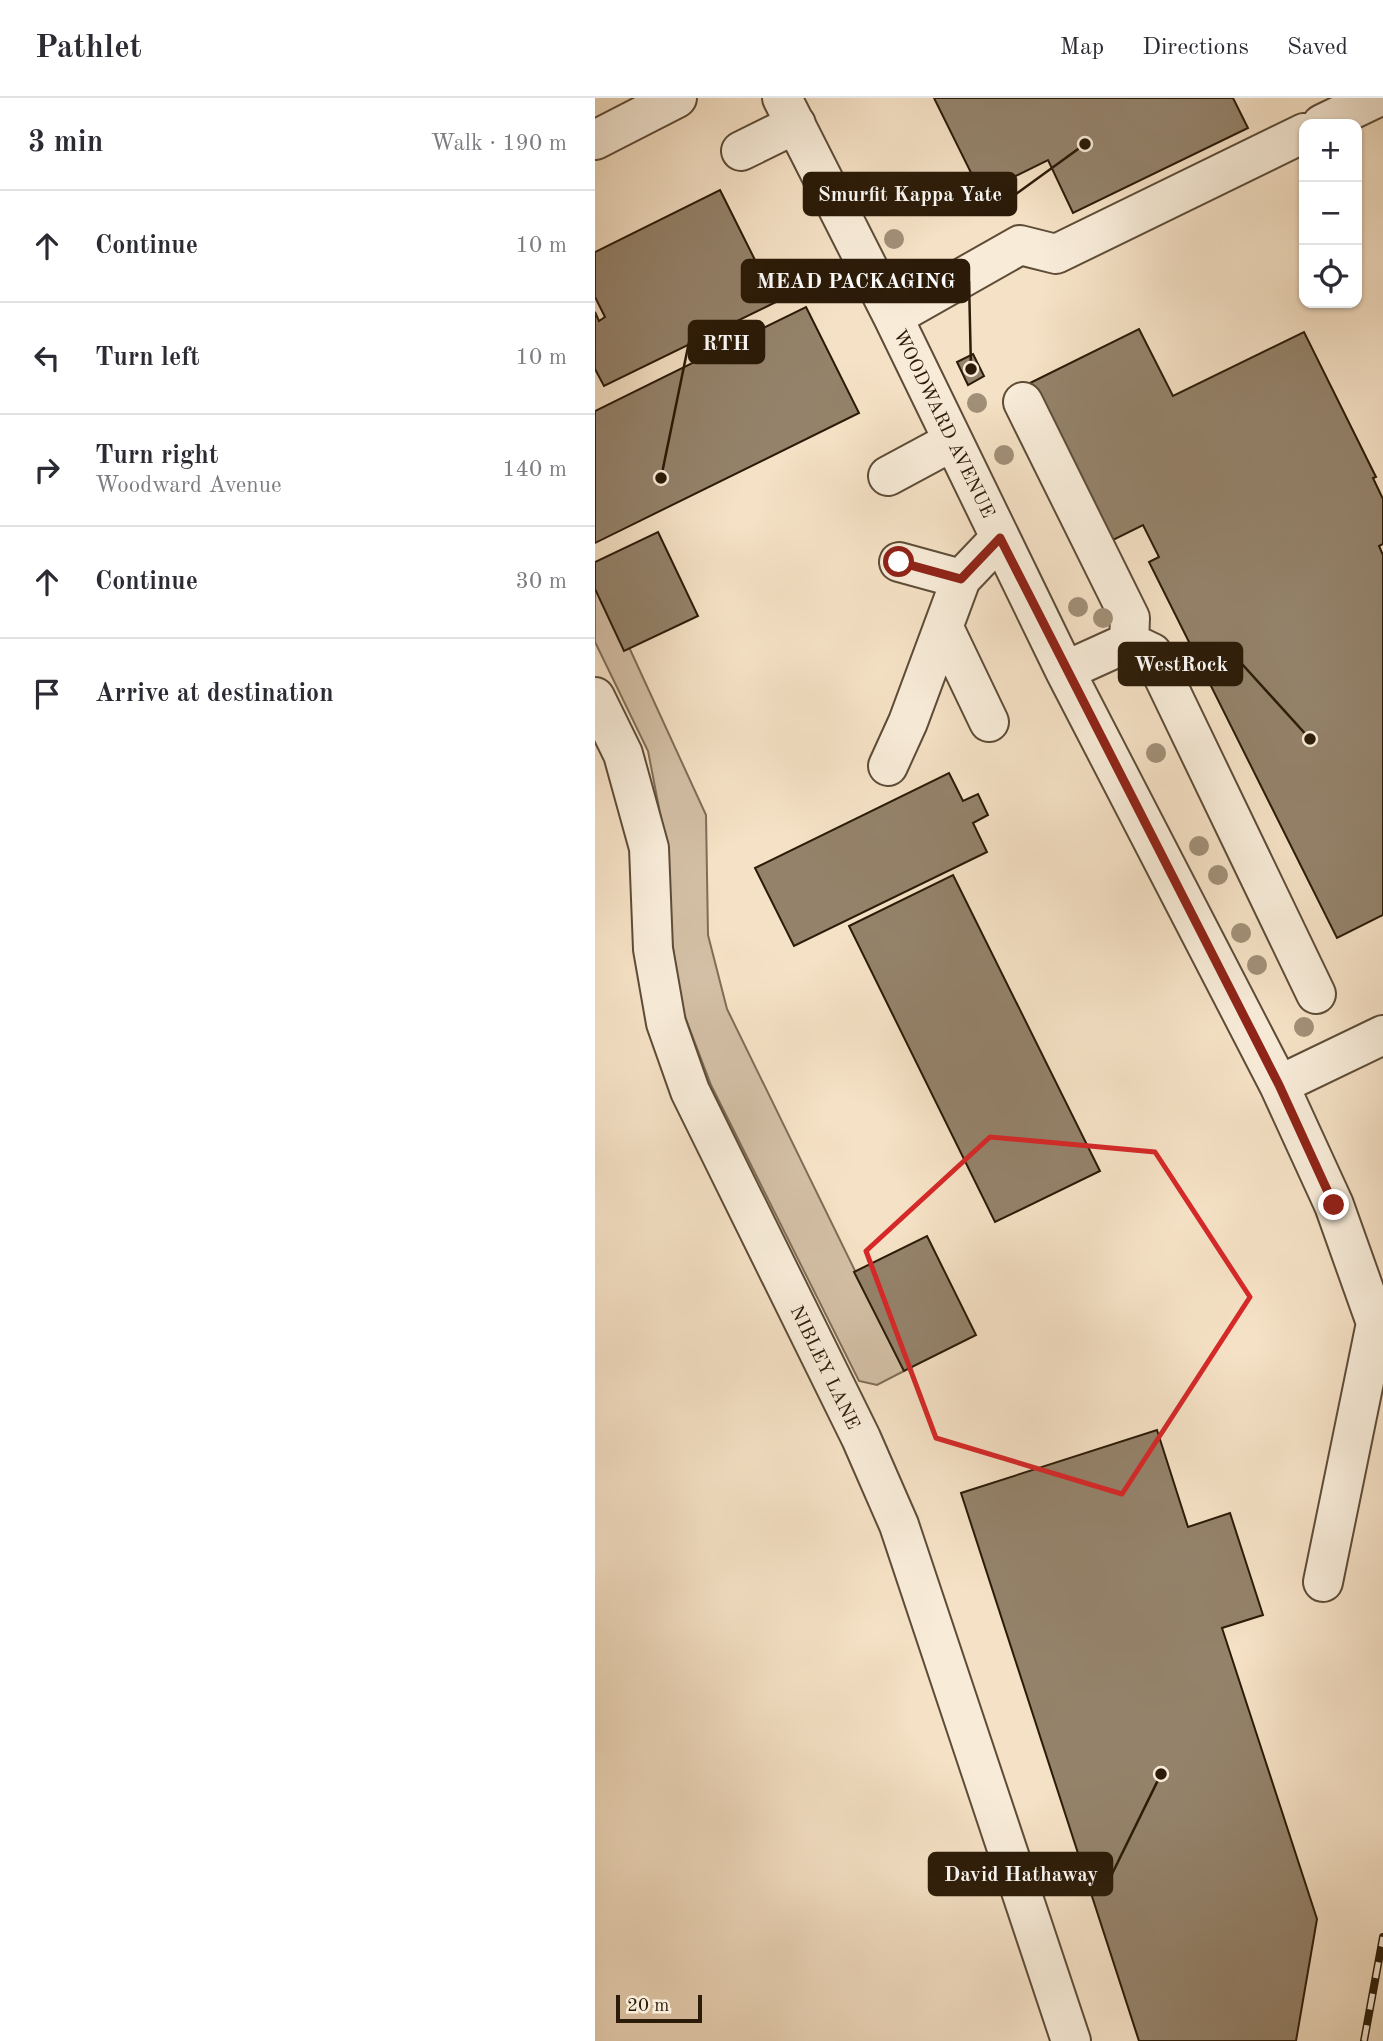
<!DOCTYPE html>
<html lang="en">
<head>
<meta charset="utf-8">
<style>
	:root { --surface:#fff; --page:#f2f2f3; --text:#2b2b33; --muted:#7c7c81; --line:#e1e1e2 }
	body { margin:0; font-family:"Old Standard TT",serif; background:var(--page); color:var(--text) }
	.controls { position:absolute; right:21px; top:21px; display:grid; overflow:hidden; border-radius:14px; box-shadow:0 2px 5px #0004 }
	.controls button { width:63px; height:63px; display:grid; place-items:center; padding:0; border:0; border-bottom:2px solid var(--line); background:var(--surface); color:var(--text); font:35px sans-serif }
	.scale { position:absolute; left:21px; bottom:18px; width:86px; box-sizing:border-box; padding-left:7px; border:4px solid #2b1b08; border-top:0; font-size:19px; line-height:24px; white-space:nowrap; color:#2b1b08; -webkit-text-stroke:5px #f8ecd9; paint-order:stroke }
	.stop { position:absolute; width:21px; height:21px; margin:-16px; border:5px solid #8f2418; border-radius:50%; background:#fff }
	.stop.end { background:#8f2418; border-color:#fff; box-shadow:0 2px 7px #0008 }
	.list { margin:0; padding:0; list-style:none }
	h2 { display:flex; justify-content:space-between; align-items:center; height:91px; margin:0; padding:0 28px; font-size:30px }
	h2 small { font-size:23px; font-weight:400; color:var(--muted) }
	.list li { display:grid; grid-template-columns:46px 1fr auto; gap:21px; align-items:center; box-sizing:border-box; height:112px; padding:0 28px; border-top:2px solid var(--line) }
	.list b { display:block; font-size:26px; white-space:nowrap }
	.list p { margin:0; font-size:23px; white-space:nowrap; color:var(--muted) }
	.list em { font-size:23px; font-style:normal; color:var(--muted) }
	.icon { flex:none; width:38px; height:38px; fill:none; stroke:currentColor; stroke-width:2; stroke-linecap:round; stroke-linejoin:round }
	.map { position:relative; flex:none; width:788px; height:1943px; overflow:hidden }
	header { display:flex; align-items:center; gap:42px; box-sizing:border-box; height:98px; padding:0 35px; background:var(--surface); border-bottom:2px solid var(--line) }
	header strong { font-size:33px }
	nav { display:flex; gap:38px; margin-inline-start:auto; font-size:24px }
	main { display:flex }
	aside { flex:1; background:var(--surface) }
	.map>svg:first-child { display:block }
</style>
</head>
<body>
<header>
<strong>Pathlet</strong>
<nav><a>Map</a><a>Directions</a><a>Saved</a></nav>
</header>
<main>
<aside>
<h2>3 min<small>Walk · 190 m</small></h2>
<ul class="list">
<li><svg class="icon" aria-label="ahead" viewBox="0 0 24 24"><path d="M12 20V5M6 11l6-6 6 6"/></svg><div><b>Continue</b></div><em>10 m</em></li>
<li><svg class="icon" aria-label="left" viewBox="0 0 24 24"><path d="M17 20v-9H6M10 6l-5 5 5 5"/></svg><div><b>Turn left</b></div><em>10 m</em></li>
<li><svg class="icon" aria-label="right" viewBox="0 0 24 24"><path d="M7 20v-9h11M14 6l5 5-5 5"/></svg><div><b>Turn right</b><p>Woodward Avenue</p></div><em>140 m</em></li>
<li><svg class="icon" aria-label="ahead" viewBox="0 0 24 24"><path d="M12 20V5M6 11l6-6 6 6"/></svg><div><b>Continue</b></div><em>30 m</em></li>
<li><svg class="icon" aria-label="arrive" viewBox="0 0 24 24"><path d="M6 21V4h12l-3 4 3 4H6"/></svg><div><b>Arrive at destination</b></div></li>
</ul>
</aside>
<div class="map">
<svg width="788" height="1943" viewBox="0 0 788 1943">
	<rect width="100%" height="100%" fill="#f5e1c5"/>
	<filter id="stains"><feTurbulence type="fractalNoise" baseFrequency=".00286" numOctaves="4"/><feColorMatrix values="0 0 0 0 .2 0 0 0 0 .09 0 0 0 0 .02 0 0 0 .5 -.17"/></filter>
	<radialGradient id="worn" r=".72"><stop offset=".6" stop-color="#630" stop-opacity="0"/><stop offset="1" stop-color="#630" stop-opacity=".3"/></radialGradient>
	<path fill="#d3bfa5" stroke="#7f6d56" stroke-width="2" d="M0,475L111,717L113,837L132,911L309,1273L282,1287L264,1283L116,987L87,911L77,844L71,746L53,653L0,544Z"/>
	<path fill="#94826a" stroke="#2b1b08" stroke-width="2" d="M339,0H638L653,30L478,115L453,62L386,95Z
		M125,92L181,204L9,288L0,271V214L4,223L10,219L0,199V154Z
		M211,209L264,315L0,445V313Z
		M544,231L578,298L709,234L781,379L778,380L788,401V446L784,448L788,457V817L742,840L554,464L564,459L548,427L514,444L435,285Z
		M378,256L389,278L373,287L362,264Z
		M63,434L103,518L29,553L0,491V464Z
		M354,675L368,703L383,696L393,717L378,725L392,754L199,848L160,770Z
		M358,777L505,1073L400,1124L254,828Z
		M332,1138L381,1237L309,1273L259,1174Z
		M562,1332L593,1429L635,1415L668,1517L627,1530L722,1821L701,1943H544L366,1395Z"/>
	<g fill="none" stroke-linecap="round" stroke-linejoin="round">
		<g stroke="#5e4c37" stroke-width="42">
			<path id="minor" d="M187,0L298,219L470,573L684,987L739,1107L781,1225L728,1484
				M727,26L781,0
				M0,42L82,0
				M146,53L201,26
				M298,219L425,147L461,156L709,35
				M428,304L535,520L534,544
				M293,378L358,343
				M304,464L366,481
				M349,530L394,624
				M470,573L534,544L557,555L721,896
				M0,599L28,656L54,750L58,851L71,925L95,993L266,1340L304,1427L476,1943
				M293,668L313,624L366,481L405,440
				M684,987L788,937"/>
		</g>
		<use href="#minor" stroke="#f8ecd9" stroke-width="38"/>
		<g stroke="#2b1b08" stroke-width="8">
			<path id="rail" d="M769,1943L788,1839"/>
		</g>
		<use href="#rail" stroke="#f8ecd9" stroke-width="5" stroke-dasharray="16" stroke-linecap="butt"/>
	</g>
	<g fill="#a18f77">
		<circle cx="299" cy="141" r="10"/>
		<circle cx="382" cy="305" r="10"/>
		<circle cx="409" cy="357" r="10"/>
		<circle cx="483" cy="509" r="10"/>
		<circle cx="508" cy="520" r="10"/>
		<circle cx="561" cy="655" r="10"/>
		<circle cx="604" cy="748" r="10"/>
		<circle cx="623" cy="777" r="10"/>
		<circle cx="646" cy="835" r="10"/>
		<circle cx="662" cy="867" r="10"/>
		<circle cx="709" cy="929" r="10"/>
	</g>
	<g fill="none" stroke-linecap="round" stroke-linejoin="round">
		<path stroke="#8f2418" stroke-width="9" d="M304,464L366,481L405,440L684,987L739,1107"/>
	</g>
	<path fill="none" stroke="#d62828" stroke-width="5" stroke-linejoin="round" d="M395,1039L560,1054L655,1199L527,1396L341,1340L271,1153Z"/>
	<g text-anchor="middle" stroke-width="6" stroke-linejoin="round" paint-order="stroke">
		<g font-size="19" fill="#2b1b08" stroke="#f8ecd9">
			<text transform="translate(350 325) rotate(64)" y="7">WOODWARD AVENUE</text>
			<text transform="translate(231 1269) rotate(64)" y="7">NIBLEY LANE</text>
		</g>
	</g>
	<path fill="none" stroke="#2b1b08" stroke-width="2.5" d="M490 46L421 96M376 271L374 183M66 380L94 244M715 641L647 566M566 1676L517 1776"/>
	<g fill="#2b1b08" stroke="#f8ecd9" stroke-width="2.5">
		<circle cx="490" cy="46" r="7"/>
		<circle cx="376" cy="271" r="7"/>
		<circle cx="66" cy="380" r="7"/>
		<circle cx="715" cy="641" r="7"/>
		<circle cx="566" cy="1676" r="7"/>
	</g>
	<g fill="#2b1b08" stroke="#2b1b08" stroke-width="2.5">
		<rect x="209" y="75" width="212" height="42" rx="7"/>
		<rect x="147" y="162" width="227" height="42" rx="7"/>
		<rect x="94" y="223" width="75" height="42" rx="7"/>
		<rect x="524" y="545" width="123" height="42" rx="7"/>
		<rect x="334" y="1755" width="183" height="42" rx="7"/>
	</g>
	<g font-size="21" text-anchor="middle" font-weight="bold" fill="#fff">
		<text x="315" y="103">Smurfit Kappa Yate</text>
		<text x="261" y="190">MEAD PACKAGING</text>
		<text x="131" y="252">RTH</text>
		<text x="586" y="573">WestRock</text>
		<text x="426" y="1783">David Hathaway</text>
	</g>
	<rect width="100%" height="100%" filter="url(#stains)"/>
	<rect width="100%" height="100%" fill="url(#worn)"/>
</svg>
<div class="controls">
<button>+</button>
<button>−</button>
<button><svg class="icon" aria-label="locate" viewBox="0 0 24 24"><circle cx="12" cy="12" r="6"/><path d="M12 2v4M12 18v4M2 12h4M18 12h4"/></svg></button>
</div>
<div class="scale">20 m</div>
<div class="stop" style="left:304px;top:464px"></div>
<div class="stop end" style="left:739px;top:1107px"></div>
</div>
</main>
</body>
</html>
